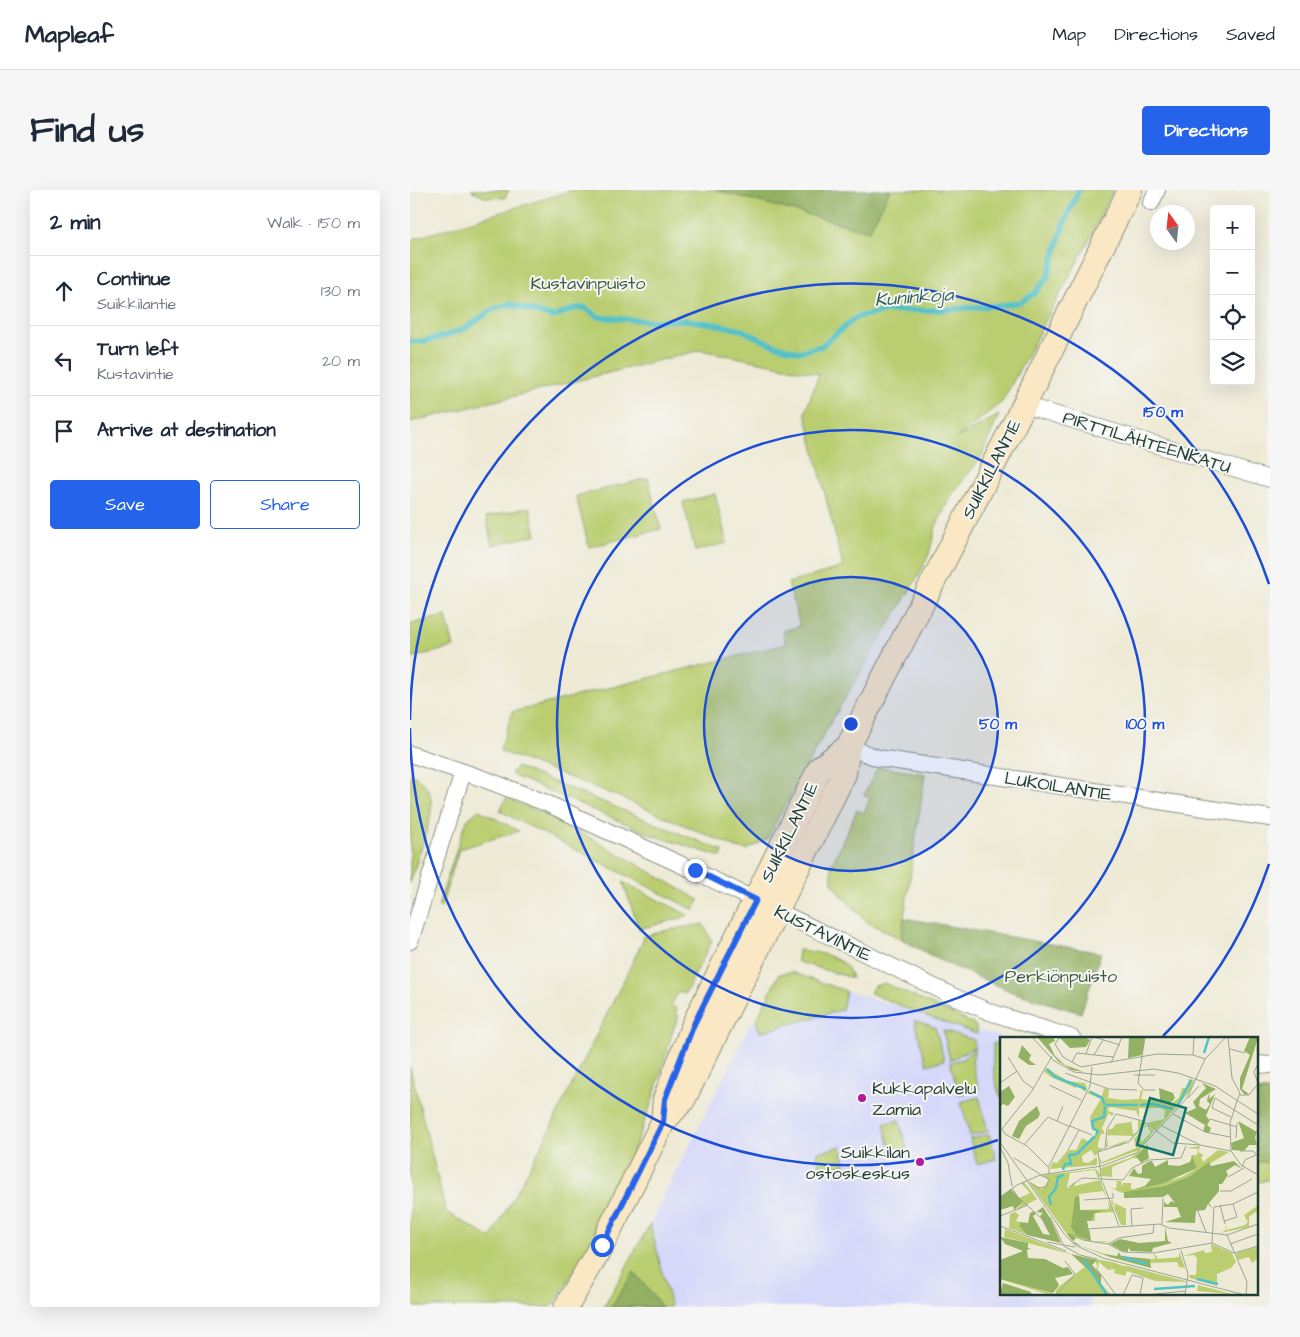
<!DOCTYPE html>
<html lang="en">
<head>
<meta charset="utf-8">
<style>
	:root { --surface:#fff; --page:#f6f6f7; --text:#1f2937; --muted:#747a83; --line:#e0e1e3; --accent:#2563eb }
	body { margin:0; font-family:"Architects Daughter",sans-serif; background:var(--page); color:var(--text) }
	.controls { position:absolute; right:15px; top:15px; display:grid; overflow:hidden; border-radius:5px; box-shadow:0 5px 20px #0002 }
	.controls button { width:45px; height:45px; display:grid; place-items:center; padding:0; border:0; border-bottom:1px solid var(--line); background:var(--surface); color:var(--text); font:25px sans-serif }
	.compass { position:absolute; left:740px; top:15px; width:45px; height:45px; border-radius:50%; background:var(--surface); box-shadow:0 5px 20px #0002; rotate:345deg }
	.stop { position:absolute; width:15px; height:15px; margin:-11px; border:4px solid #2563eb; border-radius:50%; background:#fff }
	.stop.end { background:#2563eb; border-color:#fff; box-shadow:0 1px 5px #0008 }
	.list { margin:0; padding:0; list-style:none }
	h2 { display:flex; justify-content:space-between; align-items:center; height:65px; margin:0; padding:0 20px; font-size:21px }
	h2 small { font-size:16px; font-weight:400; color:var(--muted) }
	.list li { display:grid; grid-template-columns:32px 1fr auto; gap:15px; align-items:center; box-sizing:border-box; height:70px; padding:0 20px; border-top:1px solid var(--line) }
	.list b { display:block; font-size:19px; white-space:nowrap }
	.list p { margin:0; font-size:16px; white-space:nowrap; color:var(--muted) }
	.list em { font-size:16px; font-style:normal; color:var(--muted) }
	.actions { display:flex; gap:10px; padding:15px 20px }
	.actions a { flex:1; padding:11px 0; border:1px solid var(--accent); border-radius:5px; text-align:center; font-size:18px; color:var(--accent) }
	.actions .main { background:var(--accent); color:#fff }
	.icon { flex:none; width:28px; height:28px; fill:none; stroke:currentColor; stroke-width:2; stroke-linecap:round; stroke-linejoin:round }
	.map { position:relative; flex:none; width:860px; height:1117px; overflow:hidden; border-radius:5px }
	header { display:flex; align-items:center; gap:30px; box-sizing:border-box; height:70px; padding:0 25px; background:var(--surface); border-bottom:1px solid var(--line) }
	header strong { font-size:24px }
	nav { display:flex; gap:28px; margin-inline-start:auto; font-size:18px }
	.intro { display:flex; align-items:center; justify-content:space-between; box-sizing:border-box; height:120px; padding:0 30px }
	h1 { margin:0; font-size:35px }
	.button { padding:12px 22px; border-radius:5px; background:var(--accent); color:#fff; font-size:18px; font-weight:700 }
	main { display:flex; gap:30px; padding:0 30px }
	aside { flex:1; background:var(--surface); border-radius:5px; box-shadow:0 5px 20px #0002 }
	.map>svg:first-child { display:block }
</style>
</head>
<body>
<header>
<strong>Mapleaf</strong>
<nav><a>Map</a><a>Directions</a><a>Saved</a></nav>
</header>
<div class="intro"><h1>Find us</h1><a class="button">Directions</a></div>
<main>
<aside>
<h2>2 min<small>Walk · 150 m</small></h2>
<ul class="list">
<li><svg class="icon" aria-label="ahead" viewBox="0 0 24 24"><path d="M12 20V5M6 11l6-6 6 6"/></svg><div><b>Continue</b><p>Suikkilantie</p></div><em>130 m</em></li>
<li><svg class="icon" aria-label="left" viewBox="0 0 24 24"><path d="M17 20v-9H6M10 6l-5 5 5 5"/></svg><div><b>Turn left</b><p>Kustavintie</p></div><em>20 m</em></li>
<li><svg class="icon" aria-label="arrive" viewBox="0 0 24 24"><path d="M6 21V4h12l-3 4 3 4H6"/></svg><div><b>Arrive at destination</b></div></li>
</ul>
<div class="actions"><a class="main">Save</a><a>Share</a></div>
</aside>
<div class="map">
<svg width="860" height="1117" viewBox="0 0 860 1117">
	<rect width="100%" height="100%" fill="#f6f6f2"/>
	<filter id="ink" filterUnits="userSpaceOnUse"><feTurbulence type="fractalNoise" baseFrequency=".02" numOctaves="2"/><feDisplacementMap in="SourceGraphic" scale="10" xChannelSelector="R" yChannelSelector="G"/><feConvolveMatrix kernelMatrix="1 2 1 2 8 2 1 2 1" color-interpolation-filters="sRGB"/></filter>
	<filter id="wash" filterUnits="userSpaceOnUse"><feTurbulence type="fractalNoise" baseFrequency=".0096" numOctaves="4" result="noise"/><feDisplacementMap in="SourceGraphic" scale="20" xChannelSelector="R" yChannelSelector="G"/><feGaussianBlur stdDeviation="1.12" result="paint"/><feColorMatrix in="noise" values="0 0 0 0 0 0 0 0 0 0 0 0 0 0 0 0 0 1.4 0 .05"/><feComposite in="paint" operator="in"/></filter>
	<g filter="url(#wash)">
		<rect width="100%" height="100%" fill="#eeead6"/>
		<path fill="#d5d8f9" d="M436,801L596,848H591V1103H687L679,1108L681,1117H261L240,1034L341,833Z"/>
		<path fill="#bace71" stroke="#6c8652" d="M61,0H99L95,8L74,7Z
			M163,0H306L459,41L480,0H703L678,52L592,212L546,248L589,225L570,269L543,303L526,336L519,364L510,383L419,535L357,649L337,660L327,658L200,603L90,561L102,522L376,454L373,441L390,436L378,393L433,377L395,222L409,184L291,160L0,232V50Z
			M238,288L251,339L179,357L166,306Z
			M305,304L317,353L285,361L273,312Z
			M120,317L126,345L82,355L76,327Z
			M36,426L44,457L0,468V434Z
			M107,577L313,661L311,667L242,645L102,585V581Z
			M468,577L515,584L491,749L457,732L435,709L422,693L421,676L447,620L454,623L460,608L454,605Z
			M0,584C33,598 20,630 12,656C8,668 4,681 0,693Z
			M96,608L134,624L192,654L289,710L284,720L90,621Z
			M69,620L109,641L49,659L31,717L28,716L53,640L58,629Z
			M213,692L278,725L272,728L229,739Z
			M293,734L302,751L275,804L269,801L261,815L267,819L265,824L269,826L264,837C255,866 248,896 237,925C212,992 181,1057 142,1117H0V877L36,1022L81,1048L132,955L233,751L232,747L258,740Z
			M388,760C403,761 426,765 437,777C439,780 441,785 442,788L388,772L387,768Z
			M381,782L436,801L432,820L350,842L346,831L369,784Z
			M474,793L562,833L566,836L567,844L505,822L460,803L464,796Z
			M504,830L525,837L534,870L517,875Z
			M533,840L564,850L565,857L540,870Z
			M590,852L591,853V908C583,891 583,873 583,854Z
			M565,858L562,873L569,899L549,905L540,872L553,869Z
			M846,900L860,901V989L846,993Z
			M569,907L578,941L560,946L551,912Z
			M489,930L497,958L481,962L474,934Z
			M579,944L586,969L567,974L560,949Z
			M431,956L435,974L411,980L406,963Z
			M240,1034L261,1117H194Z"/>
		<path fill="#93b163" stroke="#59774c" d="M306,0H480L459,41Z
			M494,728L691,763L671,823L602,802L529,770L491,749Z
			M846,902H860V972H846Z
			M224,1082L252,1117H201Z"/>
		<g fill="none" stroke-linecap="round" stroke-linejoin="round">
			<path stroke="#53c1c8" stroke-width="5.5" d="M0,152L14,151L35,146L56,138L83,119L99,114L143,127L167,118H175L188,127L239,131L276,130L304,134L332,140L361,154L389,162L411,156L447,127L476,121L530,120L594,115L611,112L625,103L638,87L654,33L669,0"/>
		</g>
	</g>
	<g filter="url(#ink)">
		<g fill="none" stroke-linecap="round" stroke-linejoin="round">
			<g stroke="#869485" stroke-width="18">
				<path id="minor" d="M741,13L747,0
					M614,215L860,289
					M438,557L468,568L860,628
					M0,564L74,589L136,613L285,681L549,809L580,822L662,848
					M0,751L53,582
					M846,874L860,875"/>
			</g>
			<g stroke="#869485" stroke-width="26">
				<path id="secondary" d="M253,932L255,909L284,834L410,578L438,557
					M156,1117L192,1055L253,932L273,910L434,584L438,557L614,215L720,0"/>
			</g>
			<use href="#minor" stroke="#fff" stroke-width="16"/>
			<use href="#secondary" stroke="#fae7c3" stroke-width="24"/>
		</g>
	</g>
	<g fill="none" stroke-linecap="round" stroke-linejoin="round" filter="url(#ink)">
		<path stroke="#2563eb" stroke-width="6" d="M192,1055L253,932L255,909L284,834L346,710L285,680"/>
	</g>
	<circle cx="441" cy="534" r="147" fill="#1d4ed8" fill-opacity=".12"/>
	<g fill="none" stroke="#1d4ed8" stroke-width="2.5">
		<circle cx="441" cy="534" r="147"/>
		<circle cx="441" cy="534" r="294"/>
		<path d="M859 674A441 441 0 0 1 753 846M588 950A441 441 0 0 1 0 538M0 530A441 441 0 0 1 859 394"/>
	</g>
	<g fill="#b5179e" stroke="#f6f6f2" stroke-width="2">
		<circle cx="452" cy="908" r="5"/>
		<circle cx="510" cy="972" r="5"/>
	</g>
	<g text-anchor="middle" stroke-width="4" stroke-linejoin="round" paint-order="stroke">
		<g font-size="18" fill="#3e5a40" stroke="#f6f6f2">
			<text x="178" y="99">Kustavinpuisto</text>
			<text x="651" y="792">Perkiönpuisto</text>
		</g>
		<g font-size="18" fill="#1f3d34" stroke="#f6f6f2">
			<text transform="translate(737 252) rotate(17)" y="6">PIRTTILÄHTEENKATU</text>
			<text transform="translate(581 279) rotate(-63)" y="6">SUIKKILANTIE</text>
			<text transform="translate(648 596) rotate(9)" y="6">LUKOILANTIE</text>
			<text transform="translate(379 642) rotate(-64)" y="6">SUIKKILANTIE</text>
			<text transform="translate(413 743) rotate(26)" y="6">KUSTAVINTIE</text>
		</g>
		<g font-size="18" fill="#1f3d34" stroke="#f6f6f2" text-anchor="start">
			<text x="462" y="904">Kukkapalvelu<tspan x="462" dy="21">Zamia</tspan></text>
			<text x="500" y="968" text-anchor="end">Suikkilan<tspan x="500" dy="21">ostoskeskus</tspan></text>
		</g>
		<g font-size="19" font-style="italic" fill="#2c5e59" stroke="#f6f6f2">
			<text transform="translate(504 106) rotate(-4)" y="7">Kuninkoja</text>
		</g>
	</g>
	<g transform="translate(590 847)">
		<rect width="258" height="258" fill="#eeead6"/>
		<path d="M46,31L68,44L85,46L87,52L85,55L78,48L76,51L51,40L44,35ZM189,42L194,43L191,53L156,93L147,86L164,82L165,73L160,71H139V81L136,74L109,70L108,74L114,76L112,79L109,76L102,91L105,97H101L98,106V111H104L95,119L91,113L82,119L83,125L88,126L97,120V128L50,132L53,125L57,126L68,113H76L82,101L88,104L95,99L96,94L92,93L90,80L101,62L87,56L90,53L102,59L104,51L109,53L108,61L123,63L139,62L141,53H143L141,62L153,63V60L154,63L169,68L179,61L182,51H187ZM131,81L133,97L138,95V83L143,86L138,96L120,109L106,110L108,92H112L116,87L131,85ZM107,98L132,99L131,102L108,110ZM145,88H147L154,94L139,113L101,127L98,118L102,125L136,111L134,102L140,95L141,106L151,95L147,89L143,91ZM148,107V123L133,121L112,130V140L102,139L101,131L130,121ZM200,109L198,115L204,118L201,120L203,125L218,113L229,115L190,139L165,149L122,156L109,150L116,152L117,144H121L122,150L123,146H131V152H139L182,140L197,131L191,118H197L198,112L187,111ZM100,131L101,139L98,141L95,133L70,136L67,150L69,151L74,145L75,149L100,143L107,161L103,154L79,157L80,173L109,172L108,164L114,175L95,176V184H87V193L90,194L91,205L112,204L98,206L87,204L76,201L72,204L28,144L42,152L49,144L43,138L96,132L100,137ZM24,145L37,162L15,174L23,165L19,161L30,156L21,146ZM112,162L115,171V166L126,172V188H121L111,164ZM257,169V174L249,180V190L220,196L226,193L225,188L227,193L245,188L248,185L244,178ZM15,175L19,178L16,184L20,185L19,189L27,198L9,191L10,177ZM5,192L71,217H70L4,200ZM211,207L232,216L236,225L231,231L217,237V249L190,241L189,238H196L197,221L194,218L183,219L204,213L205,216L212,215ZM257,210V222L252,226L249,220L238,223L236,216ZM179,214L185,231L179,230L177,225L150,226V222H155L154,216L158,222L179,220ZM95,222L112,225L124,229H127L185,244L186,245L155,244L127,234L125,239L114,236L115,232L108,233L99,225L98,232ZM86,229L110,257L55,258L57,251ZM0,242L14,244L54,257H47ZM198,248L232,257L197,254Z" fill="#bace71" fill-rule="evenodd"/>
		<path d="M37,0H53L55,4L49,7L55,19L65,28L84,35L72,33L58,24ZM85,0L90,3L86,10L70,11L60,1ZM129,0H145L142,18L128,21ZM250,0H257V4L242,52L249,57L245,58L240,52V41L250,18L244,14ZM22,8L31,18L29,23L36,28H29L18,20ZM202,46L216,52L200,62L199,69L206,73L210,67L207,64L208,59L210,57L209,62L215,57L206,79L210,83L207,88L211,91L209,96L203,94L205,88L185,76L196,71L193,65L206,51ZM9,49L15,60L8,69L3,67L0,70V55ZM159,51L173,56L175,61L169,68L160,63ZM37,69L40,77L38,81L26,89L19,102L12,99L19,84ZM238,84L257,95L255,100L257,108H249L244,114L232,113L231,106L244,101ZM147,109L149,121L141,126L136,119ZM192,119L197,131L164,146L139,152H135L145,149L151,142L129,139L134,131L138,137L142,136V129L148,125L152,124L155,130L168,123V128L179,129L190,125ZM234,124L242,132L235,128L226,134L228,138L222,147H219V154L209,166L213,172L208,167L205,173L196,174L195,186L165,185L181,180L177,170H164V165L168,168L171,164L175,166L168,157L163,160L124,161V155L165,149L190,139L209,125L211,129ZM11,152L23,165L14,173L13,169L0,173V160ZM79,159L80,173L105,174L94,176L92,183L87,184L91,204L76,198L71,190L75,160ZM43,170L50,181L61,206L27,198L19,189L20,185L28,186L30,176L34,174L36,177L33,179L43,197L50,198L40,179L43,176L36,175ZM165,190L168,204L172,206L153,211L152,215L131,214L128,211V215L122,214L110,207L120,202L139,206L165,204ZM70,196L76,201L73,204L81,209L104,217L117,219L119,215L121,219L150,222L151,231L110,220L75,207L67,197ZM0,200L28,206V211H31L27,213L28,221L45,222L63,231L68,230L73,237L55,241L59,248L53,256L0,242V223L23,214L5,207ZM71,217L97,223L92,228L101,238V251L96,240ZM3,246L31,255V257H0Z" fill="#93b163"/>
		<path fill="none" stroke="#53c1c8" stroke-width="2.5" d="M204,16L209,0M47,32L55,40L86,52M90,55L102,61L105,68M106,68H138M140,68L153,67L173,72M178,68L191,43M96,98L98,94L93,91L92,84L104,80L105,69M63,133L65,127H71L69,118L77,117L95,99M51,168L49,160L56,151L58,140L64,138M123,220L147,227M83,222L107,258M197,242L218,247M154,252L195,249"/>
		<path fill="none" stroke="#9ba595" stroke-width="1" d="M32,0L53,23L74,35L100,38L154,32L178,36L215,49L258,77M60,0L55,7L63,20L81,30L157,17L193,18L205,22M94,0L120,8M145,0L138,46L144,53H155M228,0L232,41L240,56L237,64M230,12L245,16M86,17L92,0M94,18L103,3M193,18L194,0M8,20L23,44L34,52M72,25L77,16L113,20M111,26L122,0M258,27L254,35L258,46M65,36L109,52L137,53M134,38H155M0,46L17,34M49,48L81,63M240,58H249L258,47M188,61L199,49M237,64L230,86L231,114L241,128L258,138M173,77L205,95L230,100M231,80L212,71L215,61L258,88M210,82L237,90M57,84L63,69M70,89L92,98M162,89L200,108L231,114M236,101L237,86M0,105L65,198L75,208L103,221L245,258M24,108L48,80L70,90M0,110L8,126L12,149M105,112L107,92L116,77L143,84L173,106L200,108M68,113L79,93M240,114H253L256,117M14,121L40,137M48,130L27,109L5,97L2,92L32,54L52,19M242,130L245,123L258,117M49,137V129L90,49L92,30M228,140L244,131M31,146L38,151L46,150L49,142L40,138M102,146L98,115L129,105L145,86M103,146L119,189M69,150L82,141L123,143L132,131L149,123L181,121L186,109M12,151L18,160L43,183L49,195M220,154H231L252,142M0,160L17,148L40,138L102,129L136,116L187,61L205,22L226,0M84,163L113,161V156M220,168L225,187M197,172L206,195M0,179L28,168M50,180L64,209L80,218L97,222M224,184L237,180L233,167M162,187L163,161M0,189L66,214M132,189L131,172L143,171M88,192L160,187L169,191L227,198M73,197L83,203L108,207L119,201L153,196L154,188M227,198L247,245L246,258M227,198L258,187M47,205L75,210M212,206L214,170L233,167L258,155M108,207L123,215L153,216L212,206L234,216M230,207L258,197M181,213L188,237L185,258M234,216L258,209M96,231L116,258M56,258L75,237L65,224M123,258L132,238L143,241L140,258M146,258L185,254"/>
		<path fill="#0f766e" fill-opacity="0.15" stroke="#0f766e" stroke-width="2.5" d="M150,61L186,71L173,118L137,108Z"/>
		<rect width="258" height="258" fill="none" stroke="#1f3d34" stroke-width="2.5"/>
	</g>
	<circle cx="441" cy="534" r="8" fill="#1d4ed8" stroke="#f6f6f2" stroke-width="2.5"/>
	<g font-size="15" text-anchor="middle" font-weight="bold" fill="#1d4ed8" stroke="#f6f6f2" stroke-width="4" stroke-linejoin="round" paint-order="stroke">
		<text x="753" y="227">150 m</text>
		<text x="588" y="539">50 m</text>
		<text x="735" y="539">100 m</text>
	</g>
</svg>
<div class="controls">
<button>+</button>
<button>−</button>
<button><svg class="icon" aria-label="locate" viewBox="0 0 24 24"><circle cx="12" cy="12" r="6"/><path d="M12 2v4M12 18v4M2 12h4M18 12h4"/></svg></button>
<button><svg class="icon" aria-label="layers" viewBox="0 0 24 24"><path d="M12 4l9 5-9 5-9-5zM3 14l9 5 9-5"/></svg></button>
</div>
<svg class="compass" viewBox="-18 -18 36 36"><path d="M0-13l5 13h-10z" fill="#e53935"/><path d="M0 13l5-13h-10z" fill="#747a83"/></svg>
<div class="stop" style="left:192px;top:1055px"></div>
<div class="stop end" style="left:285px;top:680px"></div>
</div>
</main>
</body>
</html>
